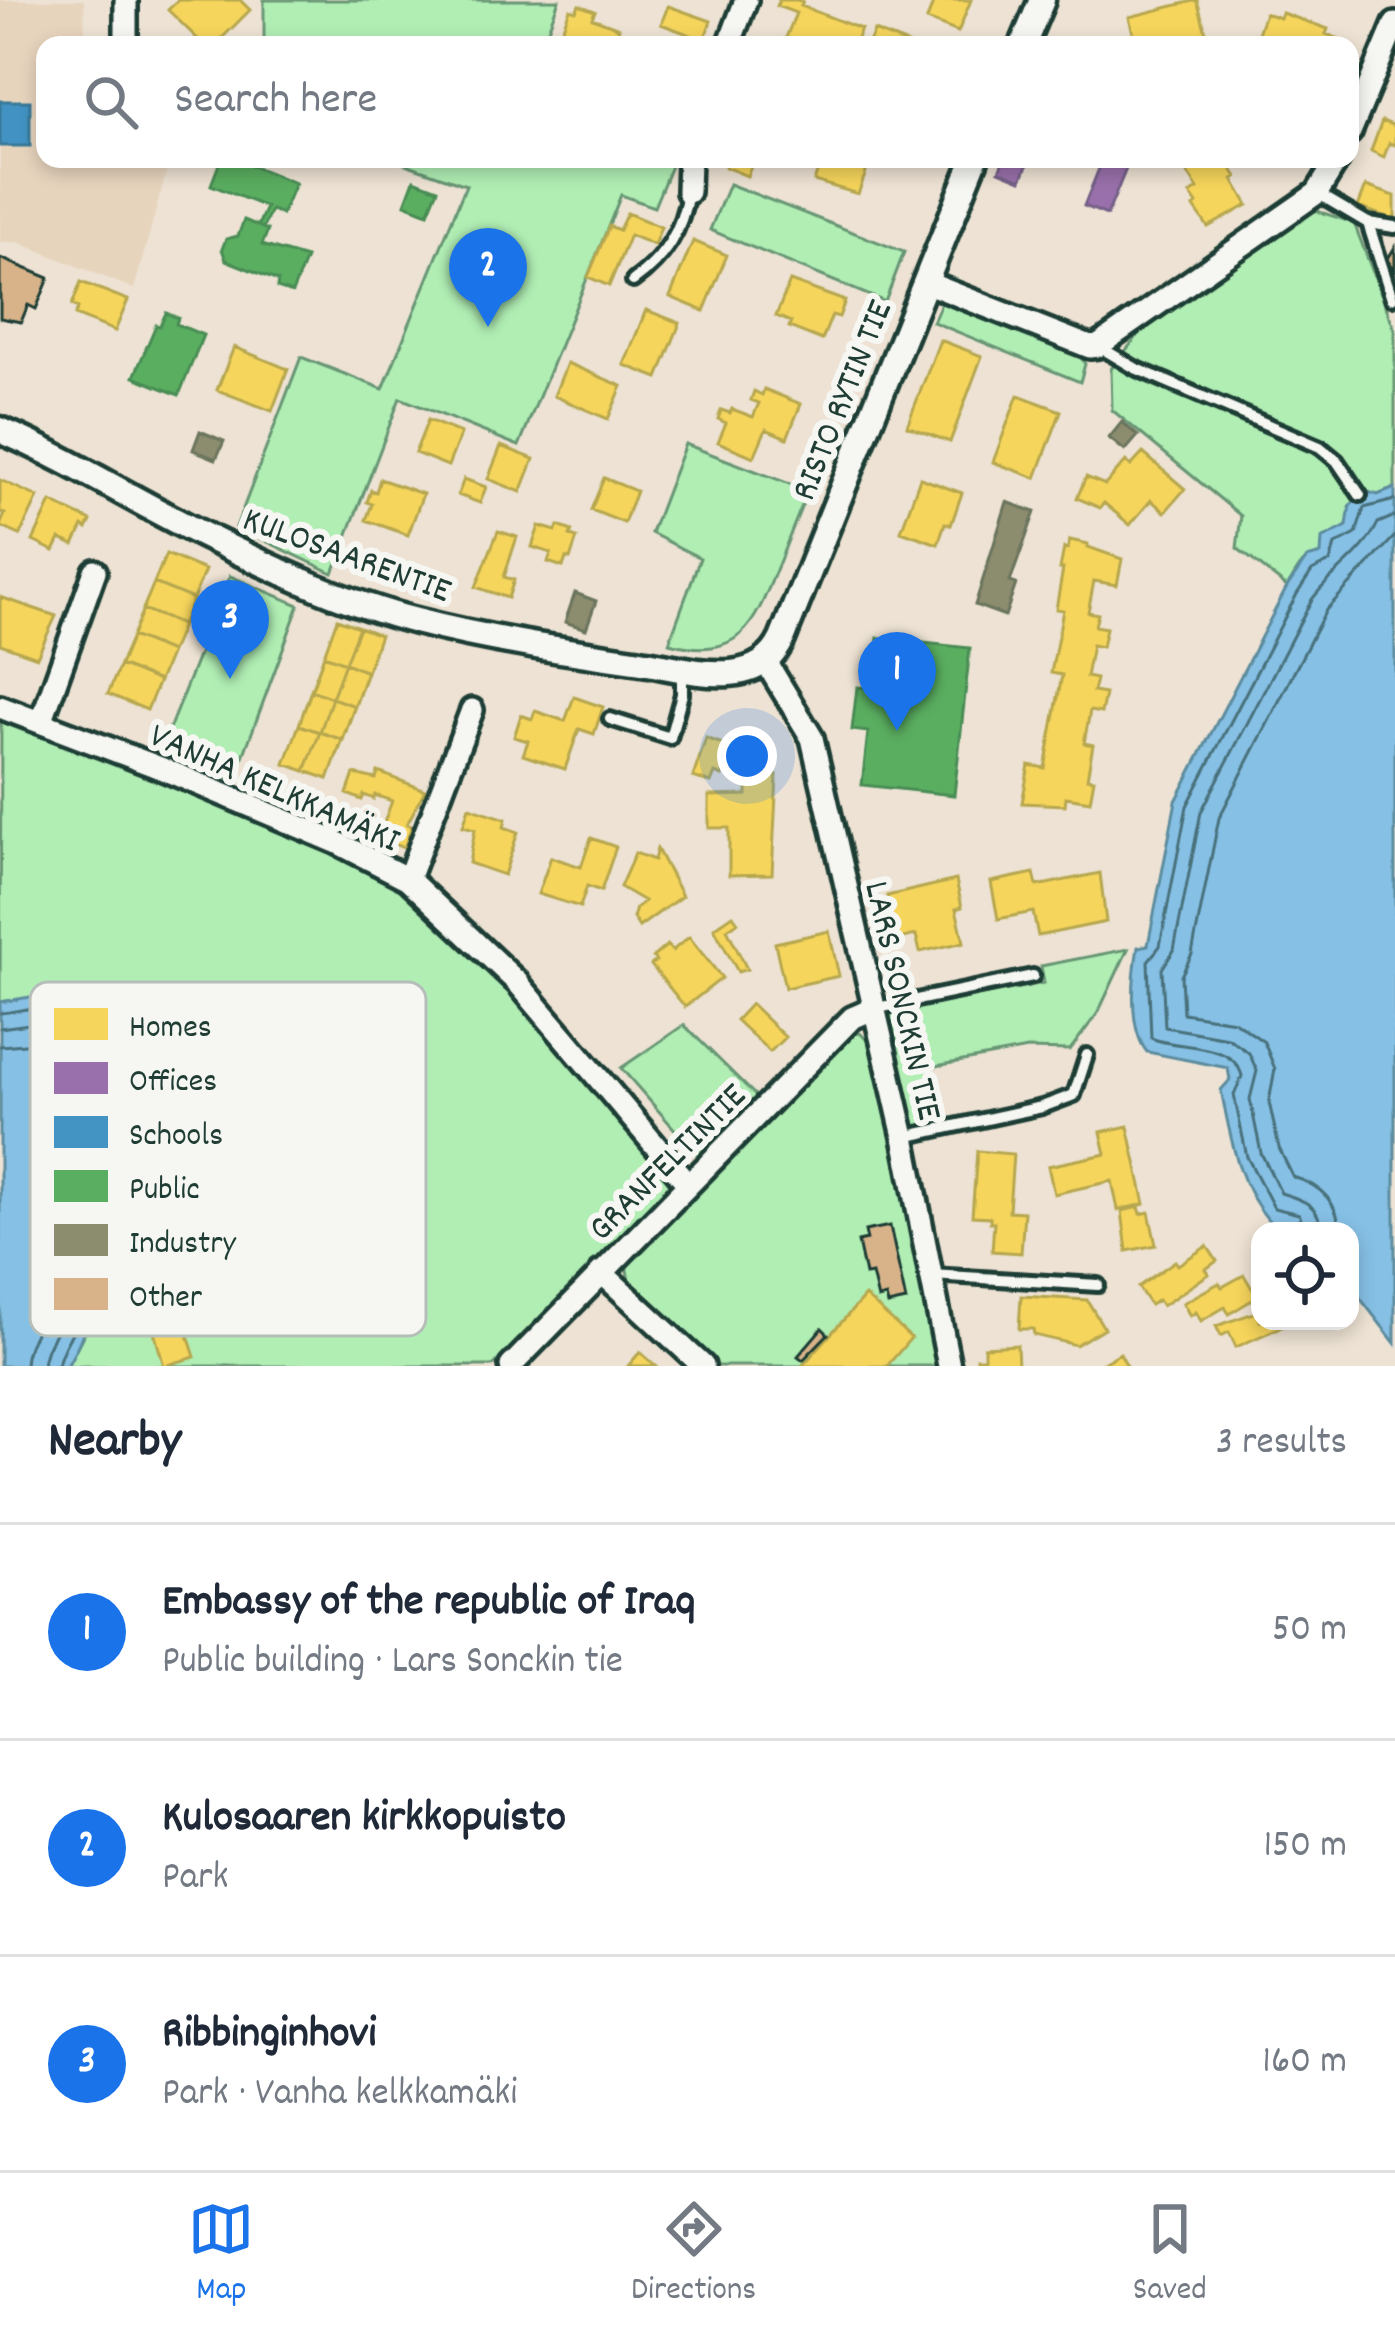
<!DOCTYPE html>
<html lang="en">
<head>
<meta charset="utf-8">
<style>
	:root { --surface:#fff; --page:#f2f2f3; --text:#1f2937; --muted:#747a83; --line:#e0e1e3; --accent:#1a73e8 }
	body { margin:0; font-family:Dekko,sans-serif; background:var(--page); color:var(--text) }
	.controls { position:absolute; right:36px; bottom:36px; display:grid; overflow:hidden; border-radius:24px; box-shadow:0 6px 18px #0003 }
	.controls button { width:108px; height:108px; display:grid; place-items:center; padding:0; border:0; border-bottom:3px solid var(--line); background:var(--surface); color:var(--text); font:60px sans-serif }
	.you { position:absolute; left:747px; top:756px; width:42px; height:42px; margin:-30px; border:9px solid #fff; border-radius:50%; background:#1a73e8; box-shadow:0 0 0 18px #1a73e833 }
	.badge { display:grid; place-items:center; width:78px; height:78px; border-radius:50%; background:var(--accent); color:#fff; font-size:39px; font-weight:700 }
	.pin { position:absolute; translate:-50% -99px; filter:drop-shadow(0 3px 6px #0008) }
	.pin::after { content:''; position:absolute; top:63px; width:42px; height:36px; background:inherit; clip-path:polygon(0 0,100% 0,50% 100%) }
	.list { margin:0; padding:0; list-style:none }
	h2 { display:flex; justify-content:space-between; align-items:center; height:156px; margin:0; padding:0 48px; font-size:51px }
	h2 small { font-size:39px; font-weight:400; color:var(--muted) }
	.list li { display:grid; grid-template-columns:78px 1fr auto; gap:36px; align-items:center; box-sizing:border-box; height:216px; padding:0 48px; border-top:3px solid var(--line) }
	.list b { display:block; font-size:45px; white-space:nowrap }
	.list p { margin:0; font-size:39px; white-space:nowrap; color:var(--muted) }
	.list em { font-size:39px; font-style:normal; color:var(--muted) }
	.icon { flex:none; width:66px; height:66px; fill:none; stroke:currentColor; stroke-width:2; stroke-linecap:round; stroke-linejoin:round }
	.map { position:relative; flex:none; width:1395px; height:1366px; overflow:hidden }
	.search { position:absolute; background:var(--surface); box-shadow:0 6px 18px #0003; left:36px; right:36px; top:36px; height:132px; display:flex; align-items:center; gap:30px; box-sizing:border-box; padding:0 42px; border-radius:24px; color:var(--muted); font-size:45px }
	.sheet { height:804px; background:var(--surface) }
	nav { display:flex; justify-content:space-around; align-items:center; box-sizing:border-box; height:168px; border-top:3px solid var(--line); background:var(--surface); font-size:33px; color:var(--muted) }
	nav a { display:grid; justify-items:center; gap:6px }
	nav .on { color:var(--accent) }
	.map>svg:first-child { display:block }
</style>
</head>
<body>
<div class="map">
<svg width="1395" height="1366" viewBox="0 0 1395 1366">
	<rect width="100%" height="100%" fill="#ede2d3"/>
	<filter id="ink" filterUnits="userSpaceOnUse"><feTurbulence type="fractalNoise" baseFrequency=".00833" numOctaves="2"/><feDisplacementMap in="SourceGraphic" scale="24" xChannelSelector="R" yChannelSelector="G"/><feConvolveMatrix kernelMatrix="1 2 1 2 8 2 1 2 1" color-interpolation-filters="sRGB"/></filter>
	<g filter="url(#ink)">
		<path fill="#e7d4bd" d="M0,0H84L85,45H45V159H170L134,289L18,242H0Z"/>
		<path fill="#b0eeb4" stroke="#689674" stroke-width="3" d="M264,0H559L542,45H264Z
			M391,159L673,161L654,207L621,195L519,446L400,398L333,573L236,527L301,357L383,389L466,185Z
			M729,184L904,252L885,302L710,230Z
			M1308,208L1354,223L1395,330V489C1359,496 1348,532 1321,554C1316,558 1309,557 1304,562C1298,567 1292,580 1287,587L1237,548L1241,516L1112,410L1111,369L1146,325Z
			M942,301L1077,351L1085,364L1080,382L933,322Z
			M685,444L808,491C797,517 787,543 776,570C754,626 739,661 669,643L700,558L651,533Z
			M230,576L299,605L234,781L160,752Z
			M1,714L314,841L421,900L490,964L671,1180L666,1190L493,1366H67L89,1324L90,1267L99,1254H134L233,1266C243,1260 256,1254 265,1246C324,1189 273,1101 247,1043C170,1010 83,988 0,1002Z
			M1128,949L1098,1013L1070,1050L1027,1049L931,1067L941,1120L915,1127L889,1013L1044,983L1041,966Z
			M684,1025L757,1097L699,1157L621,1068Z
			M860,1033L872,1045L937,1366H718L630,1287L626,1264L848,1035Z"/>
		<path fill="#86c0e5" stroke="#5d8c9e" stroke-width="3" d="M1395,488V1343L1350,1285V1231H1300L1290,1223L1270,1222C1237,1184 1231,1138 1221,1090L1230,1080L1228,1068L1147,1052C1128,1029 1133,976 1138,947L1148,945L1176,801L1287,587L1307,558L1321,554L1322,539L1347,526L1350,505L1368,492L1378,495Z
			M42,995L136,1007L247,1043L267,1065L285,1129L291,1190L278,1225L253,1260L233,1266H217L134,1254H99L90,1268C95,1305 86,1333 67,1366H0V1002Z"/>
		<path fill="#f6d55c" stroke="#b6a750" stroke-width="3" d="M178,0H240L250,10L215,45H204L168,10Z
			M779,0H797L803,2L801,6L861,29L854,45H830L815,39L812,45H783L796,13L777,6Z
			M934,0H971L958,32L927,20Z
			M1197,0L1208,40L1188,45H1136L1129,17Z
			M579,5L595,11L592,18L619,28L613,45H556L570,9L576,11Z
			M668,6L711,21L704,40L661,24Z
			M1265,13L1280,18L1282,13L1328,29L1326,34L1340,39L1337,45H1254Z
			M874,31L910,45H868Z
			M1382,121L1395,126V145L1389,143L1384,157L1371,151Z
			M728,159H754L747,176L725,167Z
			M822,159H871L858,194L814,181Z
			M1186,159H1233L1236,163L1230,166L1237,177L1233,179L1248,205L1208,227L1194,207L1197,204L1190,194L1198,189L1181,163Z
			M1366,186L1395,196V220L1358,207Z
			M627,213L661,227L654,245L630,235L609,286L588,277L609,226L619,230Z
			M693,241L727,255L704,311L670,297Z
			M790,281L845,301L839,317L832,315L822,340L789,327L791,322L776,316Z
			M81,282L128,300L115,331L75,315L78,308L72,305Z
			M646,310L680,323L658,378L624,365Z
			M940,340L982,356L950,442L907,426Z
			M234,347L288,369L272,411L217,390Z
			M567,363L622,386L608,419L554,396Z
			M764,389L801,404L787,438L766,429L754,457L718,442L726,423L718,419L721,410L730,413L732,409L753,417L759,403L751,400L754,391L762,395Z
			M1018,395L1061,411L1036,478L993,462Z
			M428,420L461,433L448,466L415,453Z
			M501,446L534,459L521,492L488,479Z
			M1143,453L1185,489L1165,512L1151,500L1130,525L1104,503L1100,508L1077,498L1086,477L1105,485L1126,461L1131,466Z
			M604,478L636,491L624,523L591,510Z
			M920,478L962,493L951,525L945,523L938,544L901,531Z
			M380,479L423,494L408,535L366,520L372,504L367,502L371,490L376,492Z
			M464,479L486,487L480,503L458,495Z
			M0,480L38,497L20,535L0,526L5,514L0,512Z
			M51,502L91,521L87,529L83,526L74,545L60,539L54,551L33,541Z
			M539,526L556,531L558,526L572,531L570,536L577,538L570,559L566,558L563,567L548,562L551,553L532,547Z
			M498,531L517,537L504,577L514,580L508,598L476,587Z
			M1070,540L1088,544V547L1122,559L1117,585L1094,581L1088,612L1098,614L1095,626L1106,628L1102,647L1092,645L1086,677L1096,679L1093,692L1105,694L1101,713L1090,711L1084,743L1093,745L1087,778L1094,779L1090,801L1066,797L1065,805L1022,803L1029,765L1045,768L1062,675L1051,673L1063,610L1056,609L1063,569H1060L1064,548L1068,549Z
			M166,554L205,570L193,599L154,583Z
			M154,583L193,599L182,625L143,609Z
			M0,597L56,616L37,657L0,644Z
			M143,609L182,625L171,652L132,636Z
			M337,619L380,635L328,779L285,764Z
			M337,619L359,627L345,663L324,655Z
			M359,627L380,635L367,672L345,663Z
			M132,636L171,652L159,681L120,665Z
			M324,655L345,663L332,698L311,690Z
			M345,663L367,672L355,706L332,698Z
			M120,665L159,681L147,710L108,694Z
			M311,690L332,698L320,732L299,725Z
			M574,697L603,707L594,734L579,729L565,769L523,755L528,741L514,737L521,715L532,719L535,711L565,721Z
			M332,698L355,706L343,740L320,732Z
			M299,725L320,732L305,771L285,764Z
			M320,732L343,740L328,779L305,771Z
			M706,738L739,750L733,766L727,764L722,776L715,773L711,783L693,777Z
			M378,772L425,790L407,824L412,826L404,848L378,838L392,801L375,795L374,799L364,795L362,800L347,794L354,774L376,779Z
			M747,775H777L772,874L729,875V828H709V796L747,795Z
			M469,807L506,819L504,827L518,832L504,875L469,863L475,829L463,826Z
			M591,838L616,847L601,891L587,886L580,907L538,894L551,857L581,867Z
			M657,849L682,896L639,927L633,918L636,908L644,901L620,887L635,853L654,860Z
			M1034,873L1037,886L1100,873L1106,922L1038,936L1033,912L998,919L991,882Z
			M956,880L962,907L956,909L964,942L920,952L916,935L890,941L885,920L892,919L887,896Z
			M733,915L738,922L727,929L747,969L738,972L714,928Z
			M829,931L839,976L785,988L775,943Z
			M689,937L722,978L685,1007L651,965L656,961L653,957L667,945L672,951Z
			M751,1004L785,1037L770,1052L736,1020Z
			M1128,1126L1145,1204L1118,1210L1112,1181L1054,1194L1048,1166L1106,1154L1101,1132Z
			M977,1151L1013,1154L1009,1211L1024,1212L1021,1253L992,1251L994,1222H990V1217L972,1216Z
			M1139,1207L1141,1214L1149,1212L1156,1245L1127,1251L1122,1211Z
			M1207,1246L1217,1261L1206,1269L1209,1274L1162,1306L1158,1300L1150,1305L1138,1287L1175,1261L1178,1265Z
			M1244,1275L1257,1297L1229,1314L1225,1307L1201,1321L1196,1312L1190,1316L1183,1303L1219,1283L1222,1287Z
			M865,1296L911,1338L887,1366H802Z
			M1021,1296L1087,1300L1104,1328L1076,1345L1034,1335L1033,1329H1019Z
			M1259,1311L1260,1321H1294L1236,1347L1229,1332L1221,1336L1216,1326Z
			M183,1316L185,1325L193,1323L196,1333L188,1335L195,1357L164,1366L152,1325Z
			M1017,1345L1018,1366H977V1358H984V1347Z
			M640,1352L656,1366H628Z
			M1120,1353L1127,1366H1098Z"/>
		<path fill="#9970ab" stroke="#746187" stroke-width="3" d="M1004,159H1030L1021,180L999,171Z
			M1098,159H1130L1107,215L1084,206L1102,161Z"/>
		<path fill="#4393c3" stroke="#387998" stroke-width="3" d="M0,101H30V146H0Z"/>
		<path fill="#5aae61" stroke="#488c54" stroke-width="3" d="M221,159H236L295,183L282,214L271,210L263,228L258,226L266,207L211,185Z
			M414,180L438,189L428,213L405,204Z
			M244,220L268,230L262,245L306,258L292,293L277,288L278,281L226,260L222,249L226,239L238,236Z
			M166,313L178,318L176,324L203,335L179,395L134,377L156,325L160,326Z
			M878,638L970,648L954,795L862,785L868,732L852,730L857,687L873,688Z"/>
		<path fill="#8c8c6e" stroke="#6b745d" stroke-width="3" d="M1122,422L1138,436L1125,451L1109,438Z
			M200,431L224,441L216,459L193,450Z
			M1007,502L1035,512L1010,582L1016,584L1005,616L975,605Z
			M575,593L596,601L586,629L565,622Z"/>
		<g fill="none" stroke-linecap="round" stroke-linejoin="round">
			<path stroke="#48717b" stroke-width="3" d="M0,1013C15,1012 31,1007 46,1007C84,1006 225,1035 249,1061C265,1079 270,1117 275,1140C285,1181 275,1219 245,1250C201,1265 125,1226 90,1246C72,1271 85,1293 77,1321C72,1337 60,1349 58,1366
				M0,1028L44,1022L129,1033L231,1066C251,1082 270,1159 264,1186C261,1204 249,1223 236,1237L219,1239L109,1225C50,1228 71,1276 63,1313C59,1332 44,1346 43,1366
				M0,1046L62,1041L126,1051L222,1081C246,1117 257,1187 226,1221C169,1218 64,1175 46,1258C42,1274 48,1289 46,1305C42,1327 25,1343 25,1366
				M1306,1231L1299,1214L1274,1208L1247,1157L1234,1095L1242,1076C1233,1041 1179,1050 1151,1038L1148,961L1160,946L1187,806L1297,594L1312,571L1330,562L1335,545L1356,534L1364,508L1395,500
				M1321,1231C1320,1204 1303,1200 1281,1193L1261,1153L1250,1099L1257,1071L1249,1053L1228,1038L1165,1027L1162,969L1174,950L1201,812L1311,601C1331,572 1363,556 1378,523L1395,516
				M1340,1231C1338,1201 1320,1185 1293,1177L1279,1148L1269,1102L1275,1069L1264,1042L1234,1021L1183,1013L1181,976L1192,954L1219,818L1326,610L1395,536"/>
		</g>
		<path fill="#d8b38a" stroke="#1f3d34" stroke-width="3" d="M1395,247V271L1387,260Z
			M0,258L49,278L36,309L28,305L21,322L0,318Z
			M890,1226L906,1301L888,1305L886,1297L878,1299L872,1274L865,1275L858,1242L867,1240L865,1231Z
			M822,1328L828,1334L803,1360L798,1356Z"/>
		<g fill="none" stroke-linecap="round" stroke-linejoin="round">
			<g stroke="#1f3d34" stroke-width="20">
				<path id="service" d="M1317,193L1368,223L1395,227
					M1368,223L1392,298
					M633,281C665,258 682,230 688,192
					M1098,346L1135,368L1320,447L1337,461L1360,495
					M610,719L670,738L682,694V672
					M873,1009L1033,976
					M904,1137L1042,1107L1074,1095L1087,1055
					M931,1275L1098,1285"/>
			</g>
			<g stroke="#1f3d34" stroke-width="30">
				<path id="minor" d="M126,0V45
					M729,45L746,0
					M1350,132L1395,24
					M688,192L689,159
					M925,282L1090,347L1098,346L1317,193L1338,159
					M766,662L812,738L904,1137L949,1366
					M0,707L163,769L336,842L408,879L518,983L687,1183
					M41,722L95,571
					M408,879L472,710
					M601,1272L703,1366
					M511,1366L852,1018L873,1009"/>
			</g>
			<g stroke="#1f3d34" stroke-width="33">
				<path id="tertiary" d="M1023,45L1042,0
					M0,430C76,462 145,508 220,543C282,573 349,604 416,621C489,640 566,651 641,662C687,669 757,693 782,639L975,159"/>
			</g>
			<use href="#service" stroke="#f6f6f2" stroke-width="10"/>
			<use href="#minor" stroke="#f6f6f2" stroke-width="21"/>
			<use href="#tertiary" stroke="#f6f6f2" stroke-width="24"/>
		</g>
	</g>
	<g text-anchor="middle" stroke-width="12" stroke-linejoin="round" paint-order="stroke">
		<g font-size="36" fill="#1f3d34" stroke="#f6f6f2">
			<text transform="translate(839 399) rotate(-68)" y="13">RISTO RYTIN TIE</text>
			<text transform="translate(348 552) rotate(20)" y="13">KULOSAARENTIE</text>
			<text transform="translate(276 785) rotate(24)" y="13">VANHA KELKKAMÄKI</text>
			<text transform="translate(906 1000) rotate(77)" y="13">LARS SONCKIN TIE</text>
			<text transform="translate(665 1160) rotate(-45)" y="13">GRANFELTINTIE</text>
		</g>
	</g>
	<rect x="30" y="982" width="396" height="354" rx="18" fill="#f6f6f2" stroke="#b6beb9" stroke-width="3"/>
	<rect x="54" y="1008" width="54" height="32" fill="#f6d55c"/>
	<rect x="54" y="1062" width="54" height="32" fill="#9970ab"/>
	<rect x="54" y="1116" width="54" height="32" fill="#4393c3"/>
	<rect x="54" y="1170" width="54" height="32" fill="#5aae61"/>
	<rect x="54" y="1224" width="54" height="32" fill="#8c8c6e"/>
	<rect x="54" y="1278" width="54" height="32" fill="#d8b38a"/>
	<g font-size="33" fill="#1f3d34">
		<text x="129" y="1036">Homes</text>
		<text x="129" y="1090">Offices</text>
		<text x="129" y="1144">Schools</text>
		<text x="129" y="1198">Public</text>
		<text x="129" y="1252">Industry</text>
		<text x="129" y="1306">Other</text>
	</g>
</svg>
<div class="controls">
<button><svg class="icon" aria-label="locate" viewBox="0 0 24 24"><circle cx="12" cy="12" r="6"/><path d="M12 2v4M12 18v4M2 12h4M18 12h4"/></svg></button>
</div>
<div class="you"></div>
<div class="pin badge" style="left:897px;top:731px">1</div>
<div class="pin badge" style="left:488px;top:327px">2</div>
<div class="pin badge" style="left:230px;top:679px">3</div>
<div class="search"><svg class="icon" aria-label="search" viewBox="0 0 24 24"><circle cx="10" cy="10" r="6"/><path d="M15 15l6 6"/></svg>Search here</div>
</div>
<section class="sheet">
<h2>Nearby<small>3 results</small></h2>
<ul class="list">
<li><span class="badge">1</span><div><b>Embassy of the republic of Iraq</b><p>Public building · Lars Sonckin tie</p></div><em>50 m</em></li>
<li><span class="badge">2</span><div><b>Kulosaaren kirkkopuisto</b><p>Park</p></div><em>150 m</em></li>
<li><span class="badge">3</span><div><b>Ribbinginhovi</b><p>Park · Vanha kelkkamäki</p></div><em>160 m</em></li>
</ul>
</section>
<nav>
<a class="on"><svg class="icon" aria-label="map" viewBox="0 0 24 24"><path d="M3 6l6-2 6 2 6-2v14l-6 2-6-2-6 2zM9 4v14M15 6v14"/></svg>Map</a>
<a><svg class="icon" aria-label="directions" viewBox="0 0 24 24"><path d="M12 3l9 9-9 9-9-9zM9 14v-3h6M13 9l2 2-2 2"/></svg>Directions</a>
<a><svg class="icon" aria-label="saved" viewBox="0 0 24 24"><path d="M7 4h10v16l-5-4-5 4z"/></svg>Saved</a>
</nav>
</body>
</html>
